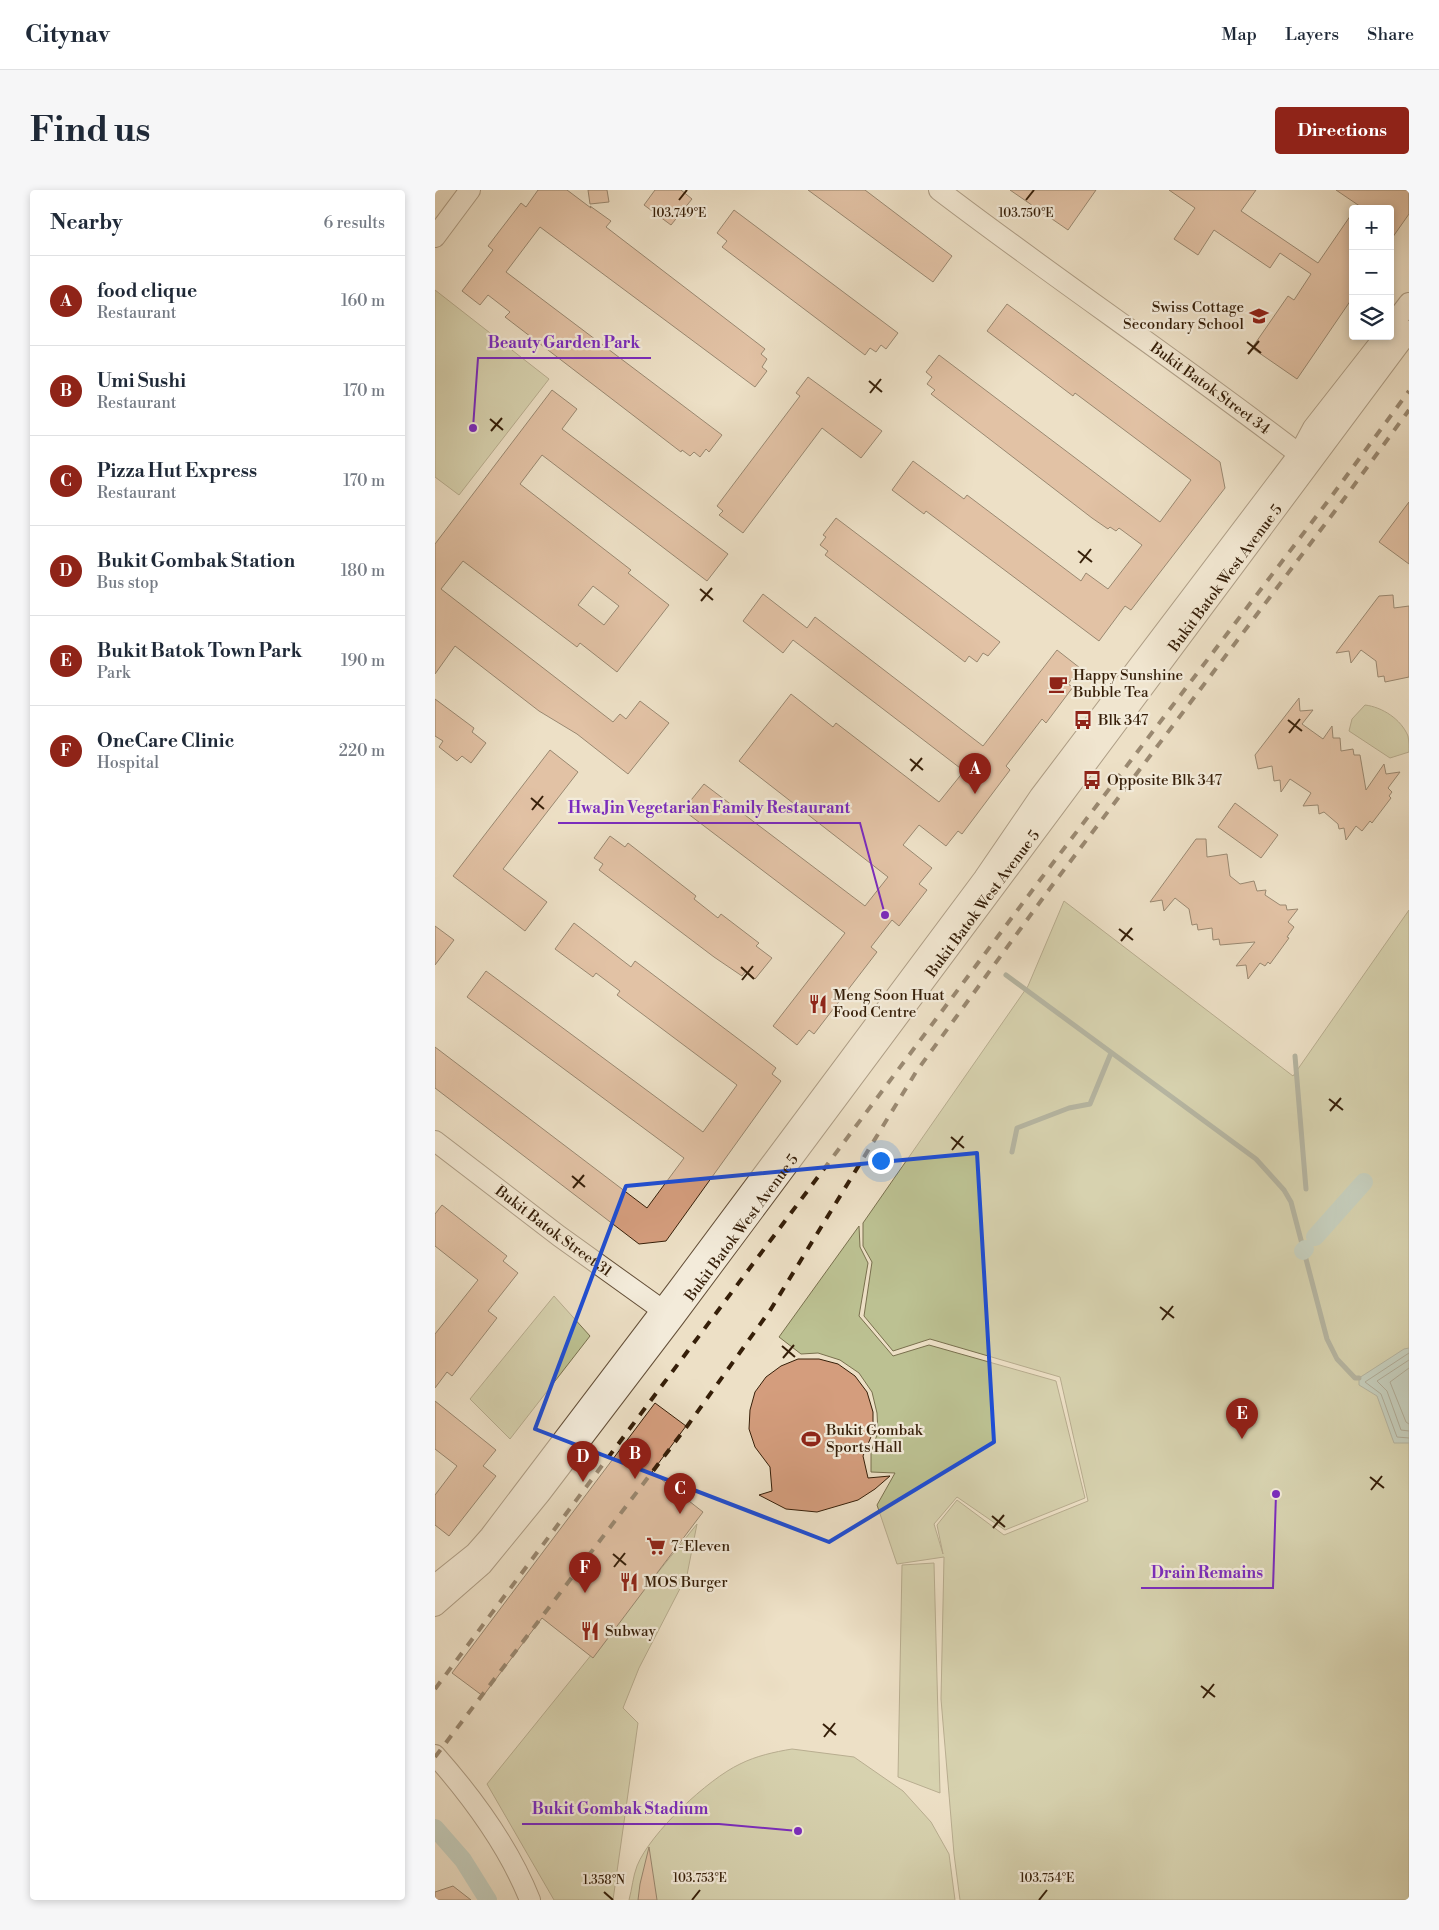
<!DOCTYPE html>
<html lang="en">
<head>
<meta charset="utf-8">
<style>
	:root { --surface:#fff; --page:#f6f6f7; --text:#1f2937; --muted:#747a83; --line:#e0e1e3; --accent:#8f2418 }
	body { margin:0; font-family:"Libre Bodoni",serif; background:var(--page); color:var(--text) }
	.controls { position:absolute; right:15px; top:15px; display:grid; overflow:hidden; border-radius:5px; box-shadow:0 2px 8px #0003 }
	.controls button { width:45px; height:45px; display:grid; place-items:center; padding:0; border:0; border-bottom:1px solid var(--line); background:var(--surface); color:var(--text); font:25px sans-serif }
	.you { position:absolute; left:445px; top:970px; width:18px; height:18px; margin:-12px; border:4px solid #fff; border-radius:50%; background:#1a73e8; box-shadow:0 0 0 8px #1a73e833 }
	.badge { display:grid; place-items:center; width:32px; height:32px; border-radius:50%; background:var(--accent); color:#fff; font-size:16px; font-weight:700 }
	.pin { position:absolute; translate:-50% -41px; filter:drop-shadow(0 1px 2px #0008) }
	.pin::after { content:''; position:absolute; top:26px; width:18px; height:15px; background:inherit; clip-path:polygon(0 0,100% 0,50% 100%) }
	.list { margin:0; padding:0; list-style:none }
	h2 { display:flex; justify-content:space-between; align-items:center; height:65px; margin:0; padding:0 20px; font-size:21px }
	h2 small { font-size:16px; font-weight:400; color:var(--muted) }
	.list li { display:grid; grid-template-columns:32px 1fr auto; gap:15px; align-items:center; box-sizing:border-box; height:90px; padding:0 20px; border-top:1px solid var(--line) }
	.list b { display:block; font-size:19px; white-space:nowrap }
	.list p { margin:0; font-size:16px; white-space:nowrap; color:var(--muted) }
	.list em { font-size:16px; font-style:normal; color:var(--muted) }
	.icon { flex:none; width:28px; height:28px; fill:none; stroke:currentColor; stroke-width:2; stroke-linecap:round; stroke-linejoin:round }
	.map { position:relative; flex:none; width:974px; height:1710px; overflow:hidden; border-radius:5px }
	header { display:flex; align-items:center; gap:30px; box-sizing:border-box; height:70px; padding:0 25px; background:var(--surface); border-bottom:1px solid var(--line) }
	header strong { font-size:24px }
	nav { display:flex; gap:28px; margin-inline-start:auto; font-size:18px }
	.intro { display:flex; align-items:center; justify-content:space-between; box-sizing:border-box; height:120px; padding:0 30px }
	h1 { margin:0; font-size:35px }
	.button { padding:12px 22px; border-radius:5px; background:var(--accent); color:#fff; font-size:18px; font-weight:700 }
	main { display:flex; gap:30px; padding:0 30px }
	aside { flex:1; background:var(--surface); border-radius:5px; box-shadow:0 2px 8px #0003 }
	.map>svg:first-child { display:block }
</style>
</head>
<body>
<header>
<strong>Citynav</strong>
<nav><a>Map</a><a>Layers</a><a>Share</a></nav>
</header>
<div class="intro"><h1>Find us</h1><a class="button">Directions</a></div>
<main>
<aside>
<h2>Nearby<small>6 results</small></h2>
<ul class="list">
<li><span class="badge">A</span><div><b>food clique</b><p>Restaurant</p></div><em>160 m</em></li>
<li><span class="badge">B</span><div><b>Umi Sushi</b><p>Restaurant</p></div><em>170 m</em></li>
<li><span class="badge">C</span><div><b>Pizza Hut Express</b><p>Restaurant</p></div><em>170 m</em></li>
<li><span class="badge">D</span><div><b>Bukit Gombak Station</b><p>Bus stop</p></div><em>180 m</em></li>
<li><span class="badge">E</span><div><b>Bukit Batok Town Park</b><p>Park</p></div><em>190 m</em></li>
<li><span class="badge">F</span><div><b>OneCare Clinic</b><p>Hospital</p></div><em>220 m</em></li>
</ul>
</aside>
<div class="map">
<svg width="974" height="1710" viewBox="0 0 974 1710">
	<rect width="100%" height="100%" fill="#ede0c6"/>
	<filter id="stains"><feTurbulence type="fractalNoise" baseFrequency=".004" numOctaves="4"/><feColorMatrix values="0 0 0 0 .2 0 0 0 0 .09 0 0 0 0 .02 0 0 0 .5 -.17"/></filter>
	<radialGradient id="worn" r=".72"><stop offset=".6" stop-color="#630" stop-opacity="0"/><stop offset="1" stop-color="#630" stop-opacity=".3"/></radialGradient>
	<path fill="#bcc192" stroke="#79704e" d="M0,100L114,189L24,305L0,287Z
		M930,515C947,517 966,529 973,546C974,551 974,557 974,562L955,568L914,541L917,529Z
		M629,711L858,886L974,720V1710H525L519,1664L506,1509L509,1367L462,1374L442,1315L460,1283L436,1282V1262L443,1242L442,1223L437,1202L424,1183L405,1170L383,1163L366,1164L344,1147L424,1036L425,1057L433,1073L424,1126L458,1166L494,1155L621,1191L650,1308L570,1340L522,1307L499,1334L508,1364L502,1335L522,1310L569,1345L653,1311L625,1187L495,1149L458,1161L429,1126L437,1072L428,1056V1033L593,796Z
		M119,1106L155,1146L75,1249L35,1209Z
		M262,1334L252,1385L204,1478L188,1518L203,1533L178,1710H119L52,1594Z
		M499,1373L505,1603L463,1587L467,1375Z
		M357,1559L419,1567L468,1601L496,1632L514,1664L520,1710H194C197,1699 198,1686 202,1676C215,1643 273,1589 305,1574C321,1566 339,1562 357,1559Z"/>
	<path fill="#99bdb6" stroke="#717e71" d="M974,1158V1253H959L942,1206L924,1195V1188L969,1159Z"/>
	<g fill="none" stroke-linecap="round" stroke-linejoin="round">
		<path stroke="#686e60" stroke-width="1" d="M974,1163L930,1192L946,1204L962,1247L974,1248
			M974,1170L942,1191L952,1201L966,1240L974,1241
			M974,1178L955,1192L971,1232L974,1234"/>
		<path stroke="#717e71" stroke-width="5" d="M571,785L821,969L849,1000L856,1012L892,1149L902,1169L920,1188H924
			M860,866L871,999
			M577,962L582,938L634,918L655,914L676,863"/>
		<path stroke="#99bdb6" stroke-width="18" d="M880,1047L929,992
			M868,1061L870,1059
			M0,1638L28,1670L53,1710"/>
	</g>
	<path fill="#d49d7d" stroke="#361f09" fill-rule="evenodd" d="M103,0H132L156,18L155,16L176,31L171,37L330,159L326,164L332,169L327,177L332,181L320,197L105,37L71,82L287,245L274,262L271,259L265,267L259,262L255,266L247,260L246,262L70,127L75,122L53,105L45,115L27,101L58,60L53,56L66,39L86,13L91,17Z
		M153,0H172L174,12L155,14Z
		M220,0H246L257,9L236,35L209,15Z
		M373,0H430L517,66L498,92Z
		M575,0H661L633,40Z
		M734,0H821L806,21L883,73L918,22V107L862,189L817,158L853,106L859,110L876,84L845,63L835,78L779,40L763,65L739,49L760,18Z
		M901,0H974V24L955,51V19H929Z
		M299,20L463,143L451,159L446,155L441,162L435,158L430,165L287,57L292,51L282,43Z
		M572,114L785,272L790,298L696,420L690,416L664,451L491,321L489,324L457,300L478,271L529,309L532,305L646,391L651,383L673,399L707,355L684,338L681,341L675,337L673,339L657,328L496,204L500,200L492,194L497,187L491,182L504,165L725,332L756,290L640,203L638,206L552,141Z
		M373,187L447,241L426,268L387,238L308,343L284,325L288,321L282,316L365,206L361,203Z
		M117,200L142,219L127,239L293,364L272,391L107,265L85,294L196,380L193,383L234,415L182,482L145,453L142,457L28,371L6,399L178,532L185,524L191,529L205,511L234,533L193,584L142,544L104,521L20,456L0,484V354ZM158,396L184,416L169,435L143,415Z
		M974,312V374L944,352Z
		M401,328L565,452L553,466L548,463L542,472L534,466L530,472L390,365L393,361L385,355L391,347L388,345Z
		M328,404L372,438L380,427L548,556L622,460L645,478L633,494L638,497L611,533L607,529L571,576L575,580L527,644L523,641L511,656L484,635L468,655L497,678L484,694L492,700L464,736L457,730L436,757L442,762L379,844L374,840L362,855L338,836L410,743L248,620L269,594L430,716L453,687L304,571L356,504L398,537L401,533L504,612L529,581L358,450L348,463L308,431Z
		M958,405L959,418L974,416V487L950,492L949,486L943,487L941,471L926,460L916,473L914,461L901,463L944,406Z
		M864,508L865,521L878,520L867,534L888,549L897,536L898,548H905L906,561L918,559L919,565H925L931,600L949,574L951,584L965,582L953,598L957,602L954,606L956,608L937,633L935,631L927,641L921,636L911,650L909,638L904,639L903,634L889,622L884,624L883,615L868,616L876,603L855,589L846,602L845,590L839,591L837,576L823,579L820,565Z
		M0,509L39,538L37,542L51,553L36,573L27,566L22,571L4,557L8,551L0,546Z
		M115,560L143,582L68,679L112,712L90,741L18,686Z
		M800,613L843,645L826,668L783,637Z
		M175,646L190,657L193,653L261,706L259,709L283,728L286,724L324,753L321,756L337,768L320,789L311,781L307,786L279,767L164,680L168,674L159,668Z
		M761,649H771L772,667L792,664L795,686L805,694L819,691L822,701L831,700L830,705L845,715H851L852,720L863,719L853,732L859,737L852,747L854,748L835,774L833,772L830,776L825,773L813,789L811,775L801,776L820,752L785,755L784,749L778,750L777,738L763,740L762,734L757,735L754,719L740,708L729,721L727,710L715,712Z
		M139,733L196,777L200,771L318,860L341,878L337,884L346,891L231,1051L204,1054L0,898V857L212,1018L249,968L32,807L51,781L268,942L302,895L182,805L185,801L161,783L158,787L120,759Z
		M0,736L19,750L0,775Z
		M7,1015L72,1066L68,1071L83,1083L53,1121L62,1128L17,1186L12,1182L0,1198V1144L43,1090L0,1056V1024Z
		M363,1169H384L403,1174L420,1186L432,1202L438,1222V1242L428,1266L433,1288L455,1286L440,1299L423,1310L382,1322L351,1319L324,1305L337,1301L335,1277L320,1257L314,1239L315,1220L320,1202L331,1187L346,1176Z
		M0,1211L61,1260L48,1276L61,1286L14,1346L0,1335V1305L22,1276L0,1259Z
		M220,1213L251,1236L217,1282L268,1322L158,1468L107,1428L48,1506L17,1483Z
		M214,1657L222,1710H203L205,1694Z
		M18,1696L36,1710H0V1702Z"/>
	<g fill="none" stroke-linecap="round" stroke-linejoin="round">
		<g stroke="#644f38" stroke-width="22">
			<g id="minor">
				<path id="s1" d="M504,0C626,93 753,178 873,271"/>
				<path d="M0,47L35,0"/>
				<path d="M955,138L974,113"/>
				<path id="s2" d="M0,951L124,1046L237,1127"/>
				<path d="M0,1395L40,1363L55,1346L241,1101L549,688L605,606L864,264L878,238L950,146"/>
				<path id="s3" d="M0,1416L47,1375L105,1304L239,1128L974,141"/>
				<path d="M0,1565C38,1608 74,1657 95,1710"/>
			</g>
		</g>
		<use href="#minor" stroke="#f3ebda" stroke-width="20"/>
		<path stroke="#361f09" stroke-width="4" stroke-dasharray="9 9" stroke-linecap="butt" d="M0,1499L605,690L896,307L974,201
			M0,1567L253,1235L336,1119L481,882L616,697L906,313L974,220"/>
	</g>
	<path d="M0 0H974V1710H0ZM542,963L559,1252L394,1352L100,1239L191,996Z" fill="#ede0c6" fill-opacity=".55" fill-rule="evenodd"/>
	<path fill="none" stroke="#1d4ed8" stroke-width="4" stroke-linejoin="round" d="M542,963L559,1252L394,1352L100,1239L191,996Z"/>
	<path fill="none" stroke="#361f09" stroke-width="2" d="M244,10L252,0M591,10L599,0M812,152L826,163M813,164L824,151M434,191L447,202M435,203L446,189M55,229L68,240M56,241L67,228M643,361L657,372M645,373L656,359M265,399L278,410M266,411L277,398M853,530L867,541M854,543L865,529M475,569L488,580M476,581L487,568M96,608L109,619M97,620L108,606M684,739L698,750M686,751L697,738M306,777L319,789M307,790L318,776M894,909L908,920M895,921L906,908M516,947L529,958M517,960L528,946M137,986L150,997M138,998L149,985M725,1117L739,1128M727,1130L738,1116M347,1156L360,1167M348,1168L359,1155M935,1287L949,1298M936,1300L947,1286M557,1326L570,1337M558,1338L569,1325M178,1364L191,1375M179,1377L190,1363M766,1496L780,1507M768,1508L779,1494M388,1534L401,1545M389,1547L400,1533M169,1702L178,1710M257,1710L265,1700M604,1710L612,1700"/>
	<defs>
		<g id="school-bare" transform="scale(1.5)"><path d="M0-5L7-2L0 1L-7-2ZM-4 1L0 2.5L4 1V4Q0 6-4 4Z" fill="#8f2418" stroke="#f3ebda" stroke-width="2.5" paint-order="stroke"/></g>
		<g id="cafe-bare" transform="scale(1.5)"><path d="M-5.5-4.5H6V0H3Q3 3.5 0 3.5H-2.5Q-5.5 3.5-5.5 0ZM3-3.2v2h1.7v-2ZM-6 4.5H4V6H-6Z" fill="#8f2418" stroke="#f3ebda" stroke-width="2.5" paint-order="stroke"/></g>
		<g id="bus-bare" transform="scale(1.5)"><path d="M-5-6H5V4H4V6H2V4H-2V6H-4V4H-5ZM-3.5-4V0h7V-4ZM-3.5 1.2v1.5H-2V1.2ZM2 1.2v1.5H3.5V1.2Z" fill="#8f2418" stroke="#f3ebda" stroke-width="2.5" paint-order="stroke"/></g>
		<g id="restaurant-bare" transform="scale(1.5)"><path d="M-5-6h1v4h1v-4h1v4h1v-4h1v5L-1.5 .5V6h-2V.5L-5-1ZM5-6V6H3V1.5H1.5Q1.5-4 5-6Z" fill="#8f2418" stroke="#f3ebda" stroke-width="2.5" paint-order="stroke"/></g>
		<g id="stadium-bare" transform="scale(1.5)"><path d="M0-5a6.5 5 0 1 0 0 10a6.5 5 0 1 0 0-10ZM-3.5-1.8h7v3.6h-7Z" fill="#8f2418" stroke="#f3ebda" stroke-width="2.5" paint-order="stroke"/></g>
		<g id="supermarket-bare" transform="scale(1.5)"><path d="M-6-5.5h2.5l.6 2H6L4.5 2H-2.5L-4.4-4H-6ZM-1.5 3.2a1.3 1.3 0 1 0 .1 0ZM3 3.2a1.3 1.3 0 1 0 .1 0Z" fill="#8f2418" stroke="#f3ebda" stroke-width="2.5" paint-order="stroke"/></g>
	</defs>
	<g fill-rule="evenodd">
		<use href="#school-bare" x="824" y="126"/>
		<use href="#cafe-bare" x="623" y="494"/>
		<use href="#bus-bare" x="648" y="530"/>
		<use href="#bus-bare" x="657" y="590"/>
		<use href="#restaurant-bare" x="383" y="814"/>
		<use href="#stadium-bare" x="376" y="1249"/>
		<use href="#supermarket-bare" x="221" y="1356"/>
		<use href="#restaurant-bare" x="194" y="1392"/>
		<use href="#restaurant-bare" x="155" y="1441"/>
	</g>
	<g text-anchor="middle" stroke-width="4.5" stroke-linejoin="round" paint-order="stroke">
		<g font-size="15" fill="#361f09" stroke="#f3ebda" text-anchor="start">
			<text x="809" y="122" text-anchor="end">Swiss Cottage<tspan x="809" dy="17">Secondary School</tspan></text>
			<text x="638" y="490">Happy Sunshine<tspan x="638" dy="17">Bubble Tea</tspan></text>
			<text x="663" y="535">Blk 347</text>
			<text x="672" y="595">Opposite Blk 347</text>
			<text x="398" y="810">Meng Soon Huat<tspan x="398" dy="17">Food Centre</tspan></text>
			<text x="391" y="1245">Bukit Gombak<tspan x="391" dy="17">Sports Hall</tspan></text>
			<text x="236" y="1361">7-Eleven</text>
			<text x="209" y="1397">MOS Burger</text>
			<text x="170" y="1446">Subway</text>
		</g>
		<g font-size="15" fill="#361f09" stroke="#f3ebda">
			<text dy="5" stroke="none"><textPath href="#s1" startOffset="336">Bukit Batok Street 34</textPath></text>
			<text dy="5" stroke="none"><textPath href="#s3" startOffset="1298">Bukit Batok West Avenue 5</textPath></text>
			<text dy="5" stroke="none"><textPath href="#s3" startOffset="892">Bukit Batok West Avenue 5</textPath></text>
			<text dy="5" stroke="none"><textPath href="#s3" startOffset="488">Bukit Batok West Avenue 5</textPath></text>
			<text dy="5" stroke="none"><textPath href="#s2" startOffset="149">Bukit Batok Street 31</textPath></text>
		</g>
	</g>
	<g font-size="12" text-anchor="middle" fill="#361f09" stroke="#f3ebda" stroke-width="4.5" stroke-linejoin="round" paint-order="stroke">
		<text x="244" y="27">103.749°E</text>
		<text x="591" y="27">103.750°E</text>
		<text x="265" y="1692">103.753°E</text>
		<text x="612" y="1692">103.754°E</text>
		<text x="169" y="1694">1.358°N</text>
	</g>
	<path fill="none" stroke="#7b2cbf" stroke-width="2" d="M38 238L43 168H216M450 725L425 633H123M841 1304L838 1398H706M363 1641L284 1634H87"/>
	<g fill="#7b2cbf" stroke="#f3ebda" stroke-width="2">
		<circle cx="38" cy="238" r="5"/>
		<circle cx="450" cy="725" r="5"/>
		<circle cx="841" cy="1304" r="5"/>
		<circle cx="363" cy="1641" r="5"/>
	</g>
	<g font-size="16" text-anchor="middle" font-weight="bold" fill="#7b2cbf" stroke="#f3ebda" stroke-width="4.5" stroke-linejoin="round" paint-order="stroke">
		<text x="129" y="158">Beauty Garden Park</text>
		<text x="274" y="623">Hwa Jin Vegetarian Family Restaurant</text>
		<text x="772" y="1388">Drain Remains</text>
		<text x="185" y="1624">Bukit Gombak Stadium</text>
	</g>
	<rect width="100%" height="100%" filter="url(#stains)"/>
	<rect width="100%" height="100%" fill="url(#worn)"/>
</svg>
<div class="controls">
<button>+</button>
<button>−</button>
<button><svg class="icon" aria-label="layers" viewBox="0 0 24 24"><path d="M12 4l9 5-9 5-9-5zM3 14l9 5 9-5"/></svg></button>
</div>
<div class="you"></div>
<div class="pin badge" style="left:540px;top:604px">A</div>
<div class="pin badge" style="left:200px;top:1289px">B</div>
<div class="pin badge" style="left:245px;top:1324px">C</div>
<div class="pin badge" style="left:148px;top:1292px">D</div>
<div class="pin badge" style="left:807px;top:1249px">E</div>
<div class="pin badge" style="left:150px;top:1403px">F</div>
</div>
</main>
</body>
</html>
